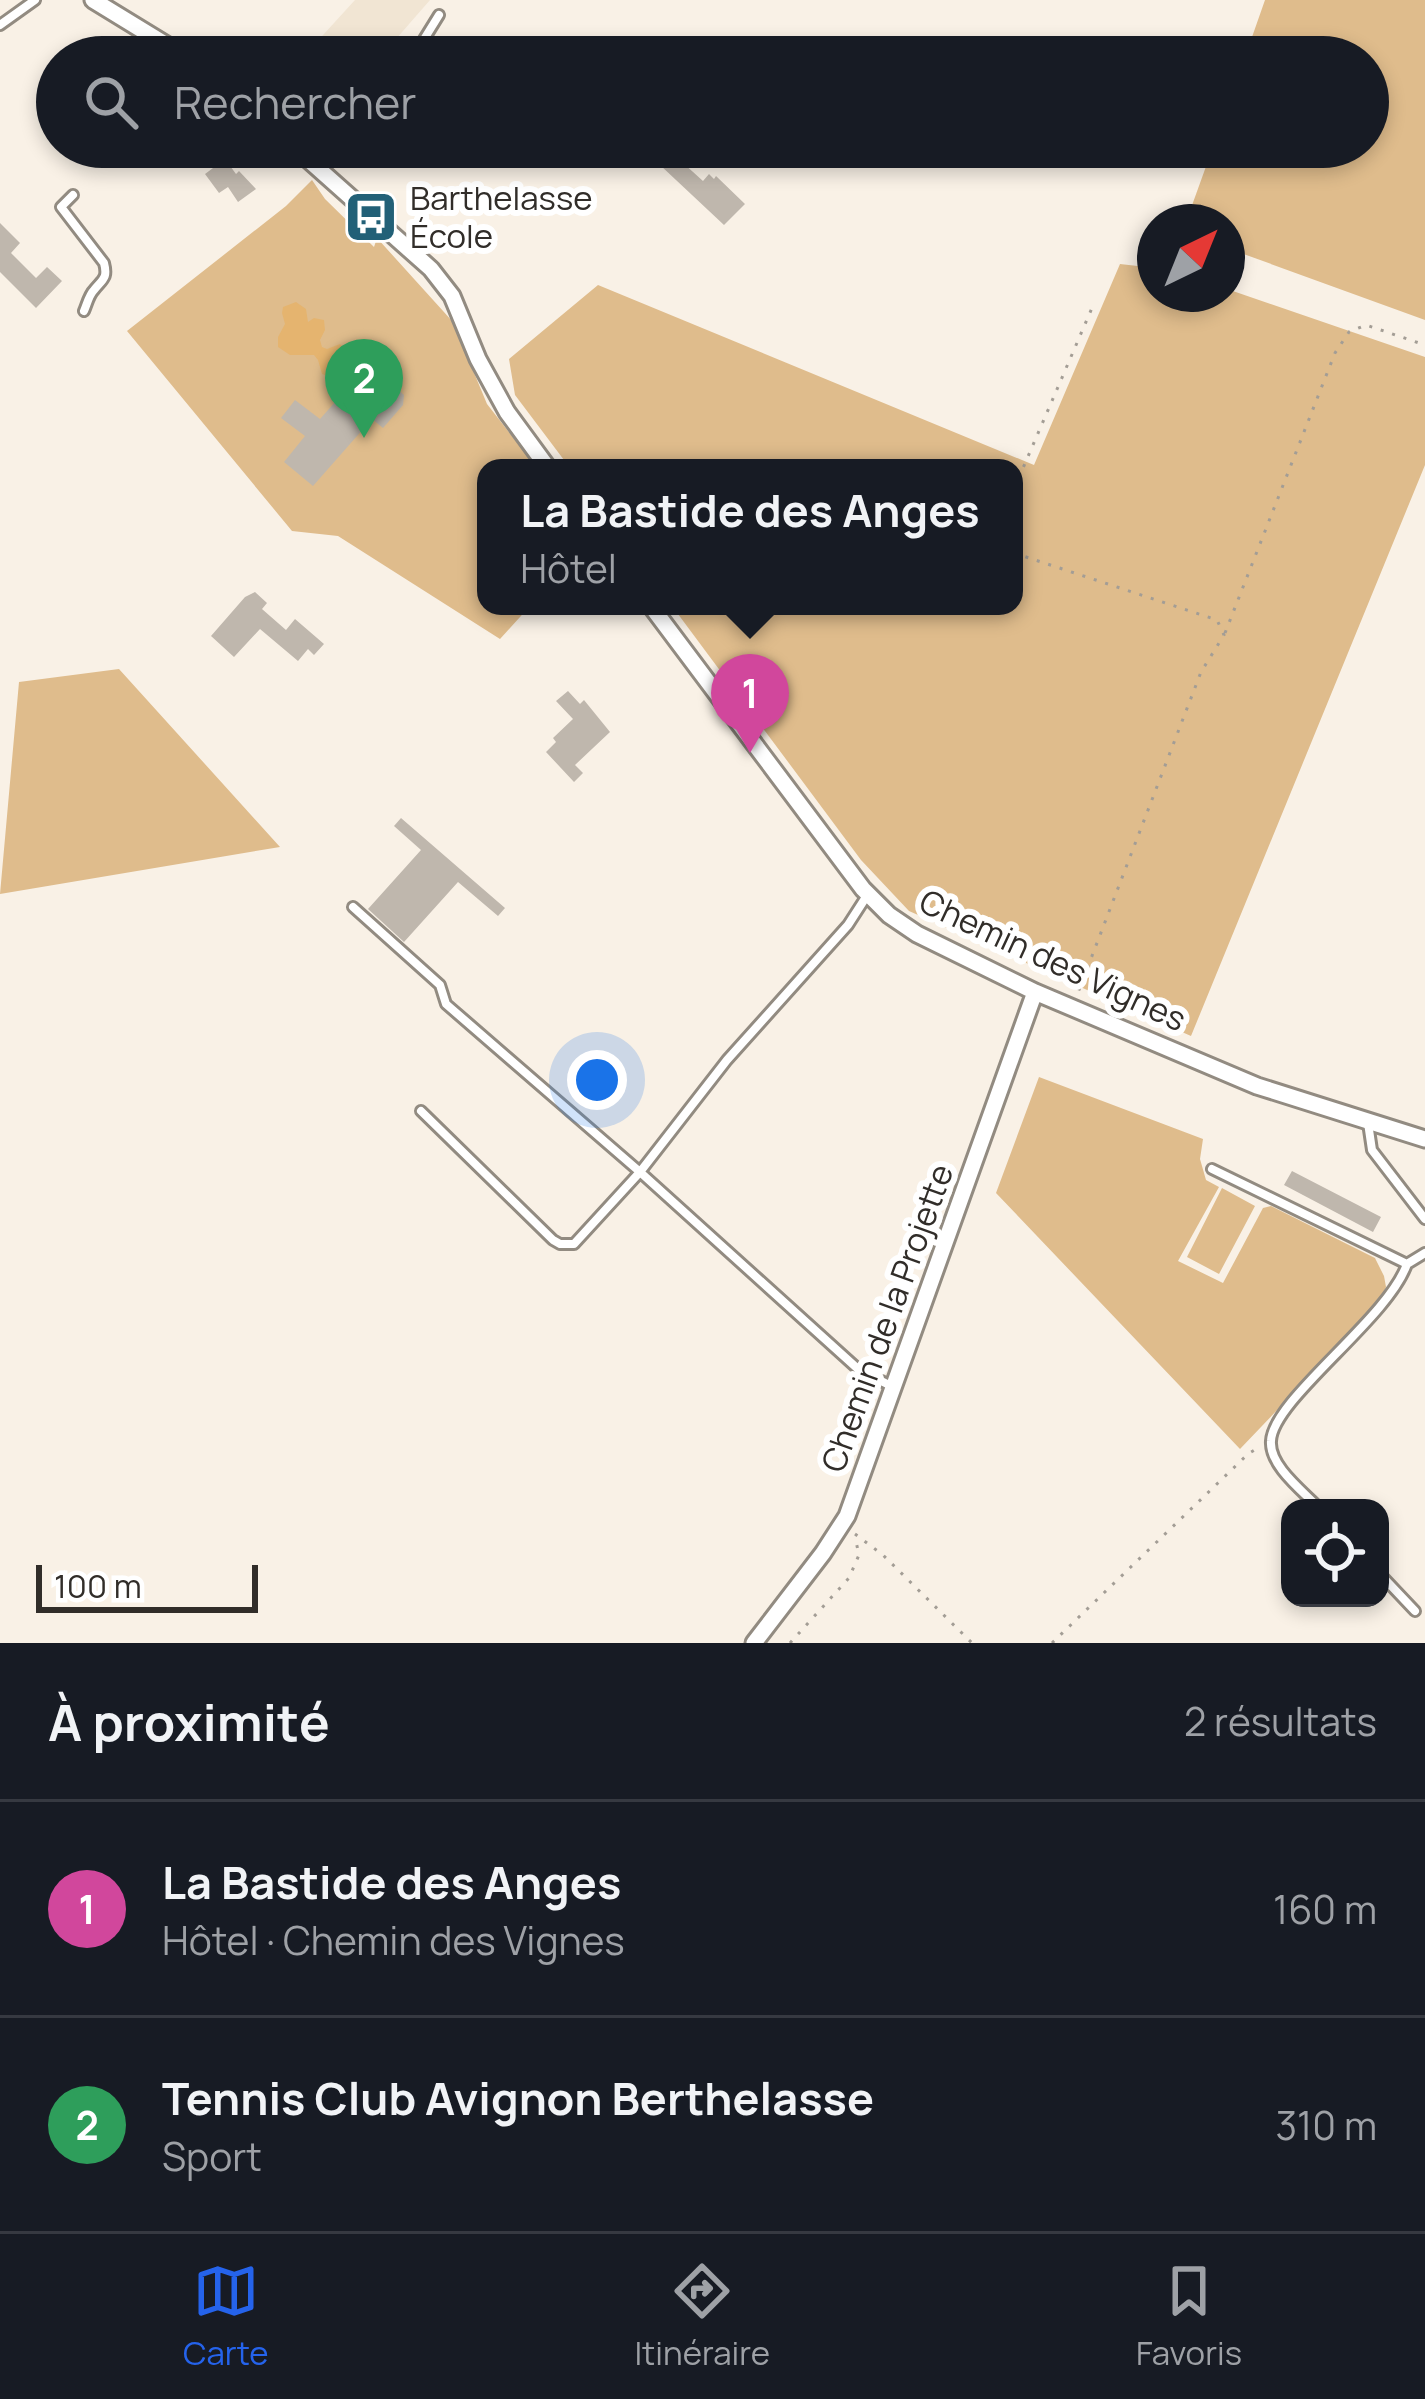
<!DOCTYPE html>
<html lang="fr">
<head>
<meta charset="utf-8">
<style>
	:root { --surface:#171b24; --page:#242831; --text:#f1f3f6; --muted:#9ea1a6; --line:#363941; --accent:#2563eb }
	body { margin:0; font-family:Manrope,sans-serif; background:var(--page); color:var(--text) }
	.controls { position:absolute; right:36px; bottom:36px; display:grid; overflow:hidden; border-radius:24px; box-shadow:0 6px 18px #0003 }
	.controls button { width:108px; height:108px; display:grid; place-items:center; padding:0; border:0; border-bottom:3px solid var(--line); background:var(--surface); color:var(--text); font:60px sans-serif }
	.compass { position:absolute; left:1137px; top:204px; width:108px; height:108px; border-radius:50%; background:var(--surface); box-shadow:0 6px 18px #0003; rotate:43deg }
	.scale { position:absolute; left:36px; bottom:30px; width:222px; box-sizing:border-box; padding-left:12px; border:6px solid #312d29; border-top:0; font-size:33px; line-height:42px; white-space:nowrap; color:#312d29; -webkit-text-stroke:9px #fff; paint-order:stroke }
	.you { position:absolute; left:597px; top:1080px; width:42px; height:42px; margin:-30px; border:9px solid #fff; border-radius:50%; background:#1a73e8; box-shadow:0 0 0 18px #1a73e833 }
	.badge { display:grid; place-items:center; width:78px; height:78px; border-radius:50%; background:var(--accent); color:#fff; font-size:39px; font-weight:700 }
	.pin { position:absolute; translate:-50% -99px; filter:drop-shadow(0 3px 6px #0008) }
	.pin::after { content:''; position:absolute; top:63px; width:42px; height:36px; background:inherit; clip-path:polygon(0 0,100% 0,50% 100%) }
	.popup { position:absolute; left:477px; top:459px; width:546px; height:156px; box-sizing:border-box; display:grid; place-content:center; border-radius:24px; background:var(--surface); filter:drop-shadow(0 3px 9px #0005); font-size:39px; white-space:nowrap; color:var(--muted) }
	.popup b { font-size:45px; color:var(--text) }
	.popup::after { content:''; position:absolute; left:50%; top:100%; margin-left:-24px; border:24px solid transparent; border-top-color:var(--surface) }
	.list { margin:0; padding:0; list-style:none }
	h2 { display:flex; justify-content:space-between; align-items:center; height:156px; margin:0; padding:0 48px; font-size:51px }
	h2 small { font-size:39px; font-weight:400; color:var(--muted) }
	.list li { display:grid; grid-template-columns:78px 1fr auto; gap:36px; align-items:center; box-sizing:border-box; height:216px; padding:0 48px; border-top:3px solid var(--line) }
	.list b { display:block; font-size:45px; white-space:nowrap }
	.list p { margin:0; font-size:39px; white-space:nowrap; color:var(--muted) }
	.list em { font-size:39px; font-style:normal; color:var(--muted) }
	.icon { flex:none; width:66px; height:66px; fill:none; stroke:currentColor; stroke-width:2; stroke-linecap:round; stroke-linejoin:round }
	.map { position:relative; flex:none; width:1425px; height:1643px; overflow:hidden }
	.search { position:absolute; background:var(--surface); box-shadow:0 6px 18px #0003; left:36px; right:36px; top:36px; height:132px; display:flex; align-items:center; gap:30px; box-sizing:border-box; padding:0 42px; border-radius:66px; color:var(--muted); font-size:45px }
	.sheet { height:588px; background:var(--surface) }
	nav { display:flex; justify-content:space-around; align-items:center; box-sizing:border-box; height:168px; border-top:3px solid var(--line); background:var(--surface); font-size:33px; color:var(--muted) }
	nav a { display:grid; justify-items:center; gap:6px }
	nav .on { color:var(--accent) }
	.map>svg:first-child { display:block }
</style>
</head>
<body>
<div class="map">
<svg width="1425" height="1643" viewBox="0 0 1425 1643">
	<rect width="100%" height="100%" fill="#f9f1e6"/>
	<path fill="#f1e5d3" d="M355,0H430L389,47L397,57H303Z"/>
	<path fill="#dfbc8c" d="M1265,0H1425V320L1227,248V222H1186L1213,147H1368V57H1245Z
		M312,180L325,199L374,247L377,238L453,322L487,404L537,468H486V606H530L500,639L338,536L292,531L127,331L286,206Z
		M1120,264L1155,268V294H1227V289L1425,357V465L1191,1036L909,911L861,860L672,606H1014V468H570L515,395L509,359L598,285L1034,465Z
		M119,669L280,847L0,894L19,682Z
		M1039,1077L1203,1139L1200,1159L1206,1180L1219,1187L1178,1261L1223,1283L1263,1208L1271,1206L1375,1258L1384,1276L1386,1287L1378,1304L1240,1449L996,1193Z
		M1222,1188L1255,1206L1219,1274L1187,1257Z"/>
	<path fill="#e5b46f" d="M296,302L306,309L308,322L314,318L324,320L325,330L320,340L322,347L327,349L340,344L348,352L349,359L342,374L334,378L322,374L318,360L314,355H290L278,347V337L285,324L282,313L283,307Z"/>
	<path fill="#bfb7ad" d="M672,153L703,181L709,174L714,179L716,176L745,204L724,225L660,165Z
		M225,159L236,174L239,171L256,189L238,202L228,187L219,193L205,174Z
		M0,223L20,243L11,253L36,278L47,267L62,281L36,308L0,272Z
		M393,385L404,395L403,405L383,428L372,419L313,486L284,462L305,436L281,418L295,400L320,419L336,401L353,416L378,389L381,391Z
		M255,592L267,603L262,609L286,630L295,619L324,644L314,655L308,649L298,661L260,629L234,657L211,636L245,597Z
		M568,691L580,704L584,700L610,732L575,765L583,773L574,782L546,752L556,742L553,738L573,719L556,701Z
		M401,818L505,908L498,916L458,882L404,942L368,909L421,850L394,826Z
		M1292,1171L1381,1217L1373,1232L1284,1185Z"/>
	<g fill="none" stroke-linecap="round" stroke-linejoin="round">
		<g stroke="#928b81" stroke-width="14">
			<path id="lane" d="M0,25L35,0
				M413,57L439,15
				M316,166L333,147
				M73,195L61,207L104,263C108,278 103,279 94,290C89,295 87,304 84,311
				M353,907L440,985L446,1004L640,1172L858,1369L891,1386
				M421,1111L553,1240L560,1244H574L640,1172L727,1060L848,925L868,894
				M1368,1123L1372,1150L1425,1219
				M1212,1169L1407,1264L1425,1253
				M1319,1508C1304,1492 1269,1466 1271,1441C1273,1399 1388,1319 1407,1264
				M1380,1574L1415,1611"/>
		</g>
		<g stroke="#928b81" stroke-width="21">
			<path id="street" d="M93,0L186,57
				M294,147L431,269L452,296L478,359L507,412L548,468
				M651,606L863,889L889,915L917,934L1035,992L1257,1086L1425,1139
				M754,1643L823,1553L847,1516L1035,992"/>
		</g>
		<path stroke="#a39d95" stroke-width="3" stroke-dasharray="3 9" stroke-linecap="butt" d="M1014,489L1092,308
			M1014,553L1217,620L1224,635L1201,672L1077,995
			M1225,633L1335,353L1349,332L1366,325L1425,345
			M855,1534L883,1555L972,1643
			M790,1643L849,1578L859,1555L855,1537
			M1052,1643L1248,1454L1258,1448"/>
		<use href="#lane" stroke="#fff" stroke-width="8"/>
		<use href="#street" stroke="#fff" stroke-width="15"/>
	</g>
	<defs>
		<g id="bus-square" transform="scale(2.7)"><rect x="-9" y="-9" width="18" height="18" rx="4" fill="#226077" stroke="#fff"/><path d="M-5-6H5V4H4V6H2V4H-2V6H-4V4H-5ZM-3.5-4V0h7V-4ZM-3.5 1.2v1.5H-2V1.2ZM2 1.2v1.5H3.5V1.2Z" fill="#fff"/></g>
	</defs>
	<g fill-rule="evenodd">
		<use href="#bus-square" x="371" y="217"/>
	</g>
	<g text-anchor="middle" stroke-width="12" stroke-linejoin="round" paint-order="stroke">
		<g font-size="33" fill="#312d29" stroke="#fff" text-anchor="start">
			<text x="410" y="210">Barthelasse<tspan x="410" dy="38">École</tspan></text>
		</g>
		<g font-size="33" fill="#312d29" stroke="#fff">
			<text transform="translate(1053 960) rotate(25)" y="12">Chemin des Vignes</text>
			<text transform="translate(887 1318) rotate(-70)" y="12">Chemin de la Projette</text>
		</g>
	</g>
</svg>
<div class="controls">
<button><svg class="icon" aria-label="locate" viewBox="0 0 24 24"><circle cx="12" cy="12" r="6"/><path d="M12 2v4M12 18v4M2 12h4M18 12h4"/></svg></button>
</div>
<svg class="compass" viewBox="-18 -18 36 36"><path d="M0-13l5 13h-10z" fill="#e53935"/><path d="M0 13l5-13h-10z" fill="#9ea1a6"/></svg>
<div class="scale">100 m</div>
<div class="you"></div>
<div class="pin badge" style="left:750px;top:753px;background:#d1479c">1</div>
<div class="popup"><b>La Bastide des Anges</b>Hôtel</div>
<div class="pin badge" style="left:364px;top:438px;background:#2e9e5b">2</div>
<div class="search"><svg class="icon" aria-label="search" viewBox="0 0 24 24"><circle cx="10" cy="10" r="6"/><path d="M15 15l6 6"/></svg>Rechercher</div>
</div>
<section class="sheet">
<h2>À proximité<small>2 résultats</small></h2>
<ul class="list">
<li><span class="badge" style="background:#d1479c">1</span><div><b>La Bastide des Anges</b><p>Hôtel · Chemin des Vignes</p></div><em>160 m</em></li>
<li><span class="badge" style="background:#2e9e5b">2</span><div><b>Tennis Club Avignon Berthelasse</b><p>Sport</p></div><em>310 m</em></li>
</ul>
</section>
<nav>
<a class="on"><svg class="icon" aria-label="map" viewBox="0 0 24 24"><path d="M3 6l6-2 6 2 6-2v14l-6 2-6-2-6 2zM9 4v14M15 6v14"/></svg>Carte</a>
<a><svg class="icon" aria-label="directions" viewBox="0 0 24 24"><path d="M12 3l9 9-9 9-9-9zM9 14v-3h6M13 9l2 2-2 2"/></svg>Itinéraire</a>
<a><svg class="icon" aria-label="saved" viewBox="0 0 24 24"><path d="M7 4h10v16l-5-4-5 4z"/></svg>Favoris</a>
</nav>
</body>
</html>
